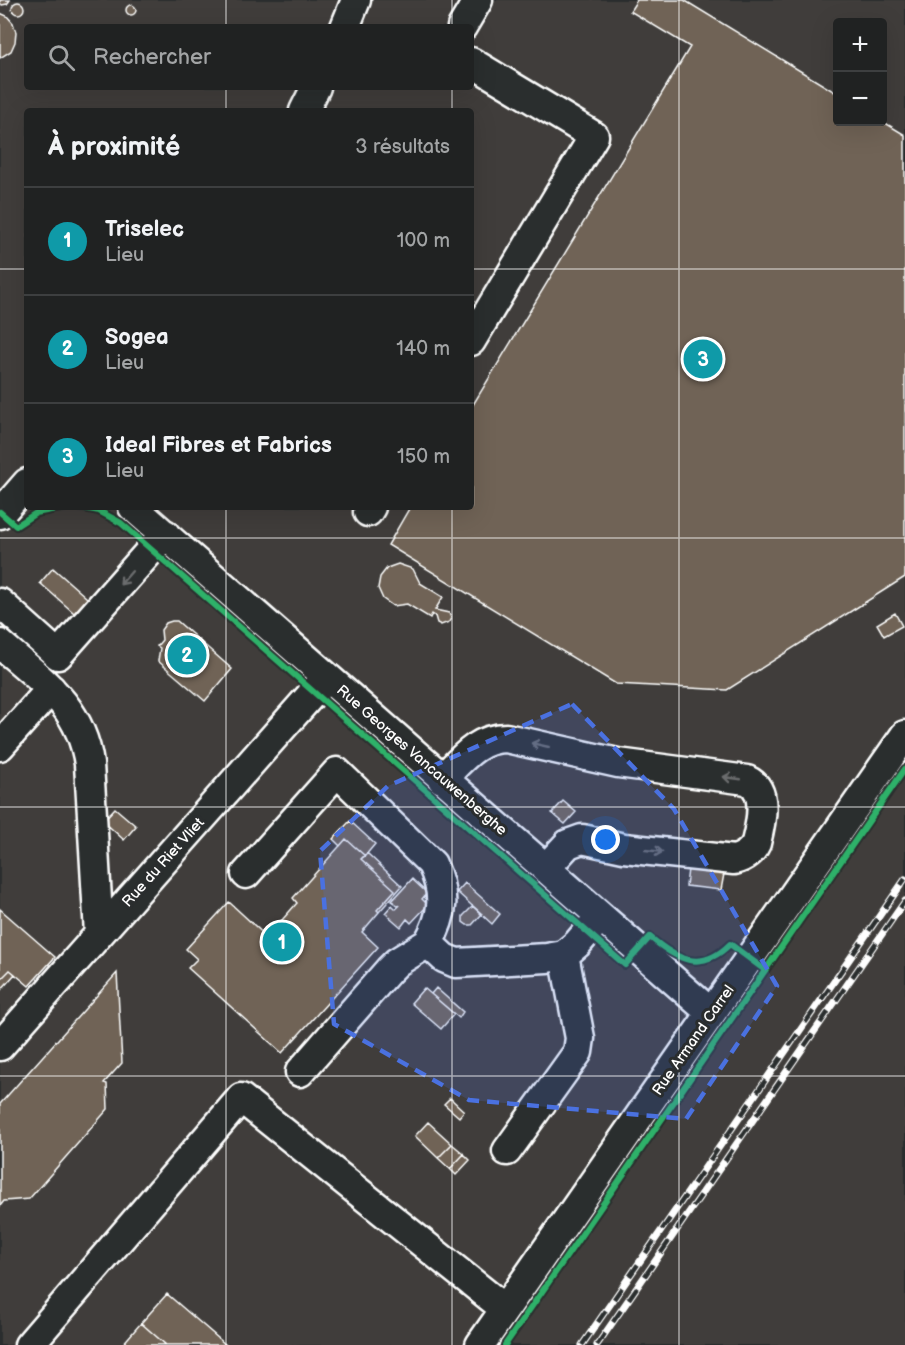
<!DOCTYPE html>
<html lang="fr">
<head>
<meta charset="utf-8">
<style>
	:root { --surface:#202222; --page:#2d2f2f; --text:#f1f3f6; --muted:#a2a4a5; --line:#3d3f40; --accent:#ff9aa2 }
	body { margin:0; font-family:"Balsamiq Sans",sans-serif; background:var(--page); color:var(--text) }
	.controls { position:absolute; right:18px; top:18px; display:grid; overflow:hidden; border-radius:6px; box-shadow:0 6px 24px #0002 }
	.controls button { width:54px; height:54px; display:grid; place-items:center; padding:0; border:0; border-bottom:2px solid var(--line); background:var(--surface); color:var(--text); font:30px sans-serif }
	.you { position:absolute; left:606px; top:840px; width:21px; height:21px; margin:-15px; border:4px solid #fff; border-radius:50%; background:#1a73e8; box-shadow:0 0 0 9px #1a73e833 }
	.badge { display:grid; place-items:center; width:39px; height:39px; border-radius:50%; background:var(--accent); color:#fff; font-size:20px; font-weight:700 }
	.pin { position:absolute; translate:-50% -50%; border:3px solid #fff; box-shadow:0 2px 6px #0006 }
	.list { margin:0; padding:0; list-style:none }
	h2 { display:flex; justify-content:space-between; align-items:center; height:78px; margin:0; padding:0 24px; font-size:26px }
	h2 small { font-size:20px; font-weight:400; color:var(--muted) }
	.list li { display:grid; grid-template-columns:39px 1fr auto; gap:18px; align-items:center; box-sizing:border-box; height:108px; padding:0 24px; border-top:2px solid var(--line) }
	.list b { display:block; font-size:22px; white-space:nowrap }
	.list p { margin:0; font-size:20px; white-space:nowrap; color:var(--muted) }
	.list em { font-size:20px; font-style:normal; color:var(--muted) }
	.icon { flex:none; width:33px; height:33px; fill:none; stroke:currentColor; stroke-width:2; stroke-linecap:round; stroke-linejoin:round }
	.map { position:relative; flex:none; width:905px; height:1345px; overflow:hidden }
	.search { position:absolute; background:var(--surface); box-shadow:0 6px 24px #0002; left:24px; top:24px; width:450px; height:66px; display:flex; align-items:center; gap:15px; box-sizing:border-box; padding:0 21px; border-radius:6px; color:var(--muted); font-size:22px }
	.panel { position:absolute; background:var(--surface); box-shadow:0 6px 24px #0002; left:24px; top:108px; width:450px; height:402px; border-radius:6px }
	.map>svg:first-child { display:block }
</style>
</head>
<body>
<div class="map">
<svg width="905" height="1345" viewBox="0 0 905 1345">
	<rect width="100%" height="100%" fill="#2a2d2e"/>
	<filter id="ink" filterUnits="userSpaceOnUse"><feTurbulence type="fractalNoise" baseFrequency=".0167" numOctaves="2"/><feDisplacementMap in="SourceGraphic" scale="12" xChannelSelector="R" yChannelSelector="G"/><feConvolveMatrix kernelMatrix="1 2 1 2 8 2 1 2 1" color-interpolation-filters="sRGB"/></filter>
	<g filter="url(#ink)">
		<path fill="#3f3e3a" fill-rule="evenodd" d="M0,0H905V1345H0ZM838,22H882V122H838ZM27,27H471V87H27ZM27,111H471V507H27Z"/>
		<path fill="#706456" stroke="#fff" stroke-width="1.5" d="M0,0H10L7,4L2,5L0,3Z
			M637,0H684L838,94V122L882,121L905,135V577L727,690L616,684L388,545L410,507H471V408L690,47L630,11Z
			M12 8a6 6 0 1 1 12 0a6 6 0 1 1-12 0Z
			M126 10a5 5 0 1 1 10 0a5 5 0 1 1-10 0Z
			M0,13L7,16L13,23L16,32L15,42L11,51L0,58Z
			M398,564L413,569L420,583L443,597L435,610L449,613L451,618L449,622L441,625L437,623L435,616L432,614L430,618L407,604L393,606L383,599L378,588L380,577L387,568Z
			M53,568L95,605L82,620L40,583Z
			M895,613L902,626L884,636L877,624Z
			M172,621H177L232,669L205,701L158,661L160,648L157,646L162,640L161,630L166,623Z
			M563,801L576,812L565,824L552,813Z
			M115,808L136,826L124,840L103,821Z
			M350,821L375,844L365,856L346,839L340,846L333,839Z
			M346,839L365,856L361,859L395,890L377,910L379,912L362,932L378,947L282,1053L188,968L197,959L186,949L229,902L267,937L297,903L293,898Z
			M367,853L402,886L379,912L377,910L395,890L361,859Z
			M688,869L724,874L721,890L686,886Z
			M412,879L427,893L422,899L428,905L411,923L407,919L401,927L385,913L392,905L396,909L399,906L392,901Z
			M465,883L500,914L492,924L457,892Z
			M473,906L482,914L472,925H467L463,922V916Z
			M0,909L55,957L29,986L10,970L0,980Z
			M10,970L15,974L0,991V980Z
			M117,973L122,1063L104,1083L107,1084L108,1109L29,1199L4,1201L0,1206V1104Z
			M424,988L454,1014L441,1029L411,1003Z
			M436,988L463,1012L459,1018L431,994Z
			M450,1098L464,1111L459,1117L444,1104Z
			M428,1122L452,1144L438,1158L415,1136Z
			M452,1144L464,1154L450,1169L438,1158Z
			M464,1154L470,1160L456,1175L450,1169Z
			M167,1294L226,1345H166L141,1323Z
			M141,1323L166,1345H122Z"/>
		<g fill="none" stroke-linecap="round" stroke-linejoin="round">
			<g stroke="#fff" stroke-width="33">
				<path id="minor" d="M345,27L356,0
					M462,27L478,0
					M471,62L594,136L471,341
					M304,111L316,87
					M133,507L711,1013
					M368,512L371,507
					M0,514L27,483
					M0,603L58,655L165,534
					M0,644C41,680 81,706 89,764L99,934
					M0,746L51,689
					M442,779C461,760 477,738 506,738L618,763L747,780C769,790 761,823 756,843C752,852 745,857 734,860L624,848L582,839L568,844L545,869
					M246,874L337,772L432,864C446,895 444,914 428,943L444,958L456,963L547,958L564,955L577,944L600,917
					M0,1046L327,677
					M300,1072L389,970L397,962L428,943
					M507,1151L578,1052L580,1038L564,955
					M29,1345L241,1098L505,1309
					M480,1345L905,735"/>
			</g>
			<use href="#minor" stroke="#2a2d2e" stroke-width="28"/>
			<g stroke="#fff" stroke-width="7">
				<path id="rail" d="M582,1345L905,879
					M597,1345L905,901"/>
			</g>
			<use href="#rail" stroke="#2a2d2e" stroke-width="4.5" stroke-dasharray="14" stroke-linecap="butt"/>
			<g stroke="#2a2d2e" stroke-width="10">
				<path id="cycleway" d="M79,507L99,511L121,523L625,965L650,937C677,960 701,973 730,944L765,970
					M0,512L16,526L36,513L66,507
					M505,1345L905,769"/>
			</g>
			<use href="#cycleway" stroke="#2db169" stroke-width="6"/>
		</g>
		<defs><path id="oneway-shaft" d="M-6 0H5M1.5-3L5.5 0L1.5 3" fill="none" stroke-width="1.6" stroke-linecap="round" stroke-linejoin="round" transform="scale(1.5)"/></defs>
		<g stroke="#6a6c6d">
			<use href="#oneway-shaft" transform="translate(126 578) rotate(131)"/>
			<use href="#oneway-shaft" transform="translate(540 745) rotate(-167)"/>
			<use href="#oneway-shaft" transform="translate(732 778) rotate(-172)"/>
			<use href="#oneway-shaft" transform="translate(654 851) rotate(6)"/>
		</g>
	</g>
	<path fill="#4a71e0" fill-opacity="0.2" stroke="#4a71e0" stroke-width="4.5" stroke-dasharray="12 8" stroke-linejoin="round" d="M572,704L674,809L777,986L686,1119L469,1100L334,1024L320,851L388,786Z"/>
	<path fill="none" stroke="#fff" stroke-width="1.5" stroke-opacity="0.55" d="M226,0V27M452,0V27M679,0V1345M226,87V111M452,87V111M0,269H27M471,269H905M226,507V1345M452,507V1345M0,538H905M0,807H905M0,1076H905"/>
	<g text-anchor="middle" stroke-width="6" stroke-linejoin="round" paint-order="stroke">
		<g font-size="15" fill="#fff" stroke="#2a2d2e">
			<text transform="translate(422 760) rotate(41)" y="5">Rue Georges Vancauwenberghe</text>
			<text transform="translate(163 862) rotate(-48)" y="5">Rue du Riet Vliet</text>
			<text transform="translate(693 1040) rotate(-55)" y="5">Rue Armand Carrel</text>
		</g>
	</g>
</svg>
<div class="controls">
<button>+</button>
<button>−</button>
</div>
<div class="you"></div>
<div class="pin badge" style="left:282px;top:942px;background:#0f9aa8">1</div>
<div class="pin badge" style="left:187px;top:655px;background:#0f9aa8">2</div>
<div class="pin badge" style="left:703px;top:359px;background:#0f9aa8">3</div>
<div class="search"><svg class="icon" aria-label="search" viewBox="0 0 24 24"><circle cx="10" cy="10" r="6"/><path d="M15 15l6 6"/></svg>Rechercher</div>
<section class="panel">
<h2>À proximité<small>3 résultats</small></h2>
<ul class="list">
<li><span class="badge" style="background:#0f9aa8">1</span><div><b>Triselec</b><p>Lieu</p></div><em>100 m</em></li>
<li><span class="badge" style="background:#0f9aa8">2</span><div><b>Sogea</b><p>Lieu</p></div><em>140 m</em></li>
<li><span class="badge" style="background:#0f9aa8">3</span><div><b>Ideal Fibres et Fabrics</b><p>Lieu</p></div><em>150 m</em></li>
</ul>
</section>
</div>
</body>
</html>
